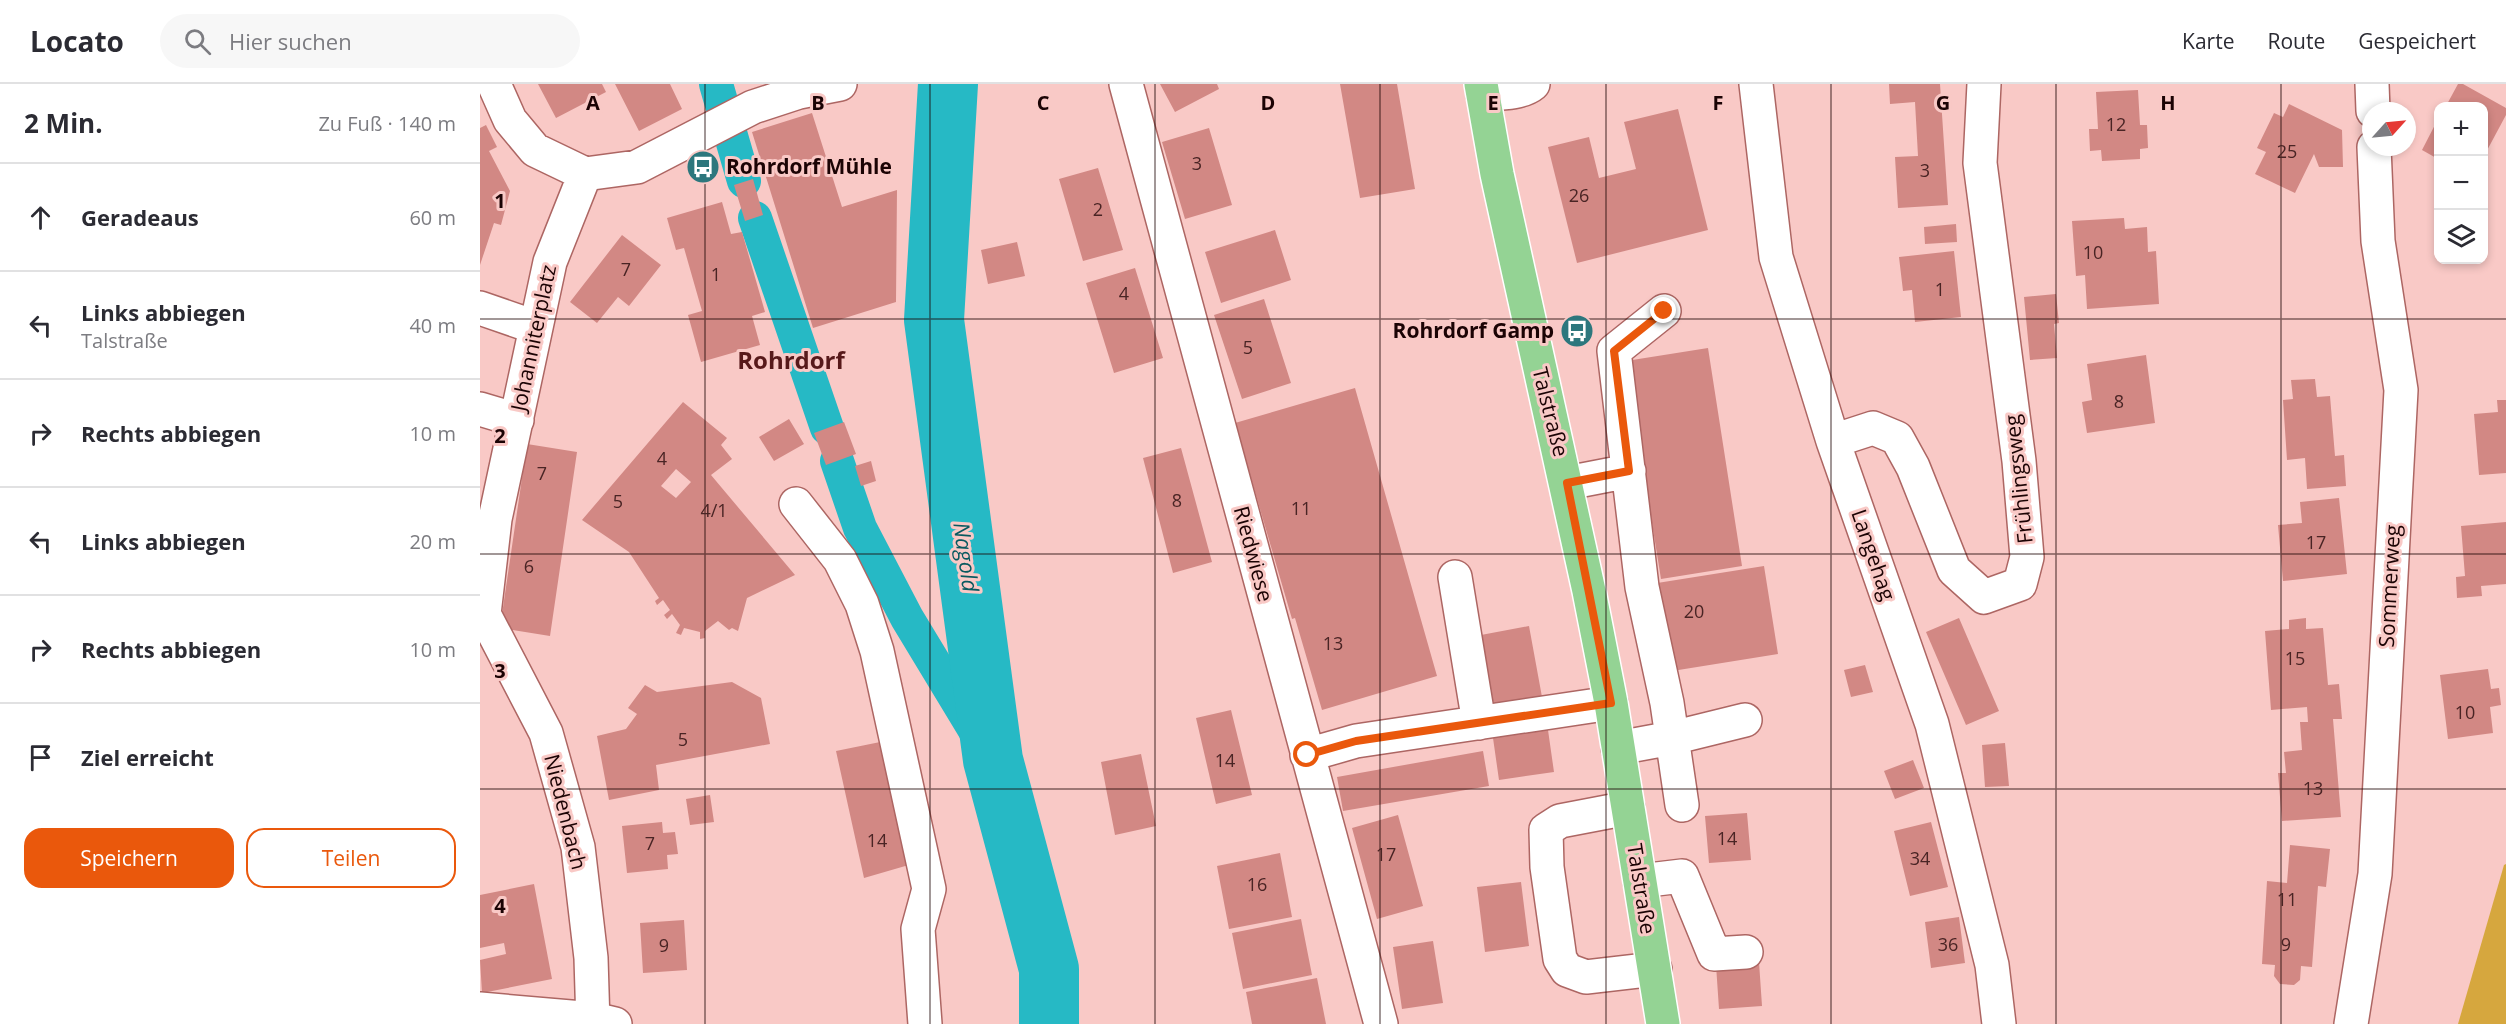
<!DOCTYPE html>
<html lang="de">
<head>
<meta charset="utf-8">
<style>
	:root { --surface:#fff; --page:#f7f7f7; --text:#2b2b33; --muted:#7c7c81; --line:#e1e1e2; --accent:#ea580c }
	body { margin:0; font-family:"Open Sans",sans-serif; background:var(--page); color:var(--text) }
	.controls { position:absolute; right:18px; top:18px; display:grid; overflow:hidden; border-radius:12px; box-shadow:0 3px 9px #0003 }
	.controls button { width:54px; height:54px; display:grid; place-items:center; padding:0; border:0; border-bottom:2px solid var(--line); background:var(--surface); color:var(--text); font:30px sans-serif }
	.compass { position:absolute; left:1882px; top:18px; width:54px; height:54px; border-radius:50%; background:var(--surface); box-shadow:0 3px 9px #0003; rotate:63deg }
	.stop { position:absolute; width:18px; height:18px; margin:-14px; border:4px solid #ea580c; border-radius:50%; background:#fff }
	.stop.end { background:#ea580c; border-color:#fff; box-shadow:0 2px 6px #0008 }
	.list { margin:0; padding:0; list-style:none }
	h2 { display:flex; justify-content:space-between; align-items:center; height:78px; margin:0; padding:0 24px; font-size:26px }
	h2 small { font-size:20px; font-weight:400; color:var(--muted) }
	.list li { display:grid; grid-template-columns:39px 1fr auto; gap:18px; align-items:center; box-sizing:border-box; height:108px; padding:0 24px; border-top:2px solid var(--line) }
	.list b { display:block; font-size:22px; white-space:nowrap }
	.list p { margin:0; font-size:20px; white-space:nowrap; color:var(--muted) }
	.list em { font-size:20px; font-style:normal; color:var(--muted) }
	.actions { display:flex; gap:12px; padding:18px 24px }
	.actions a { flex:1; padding:14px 0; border:2px solid var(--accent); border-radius:18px; text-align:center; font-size:21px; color:var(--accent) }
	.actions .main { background:var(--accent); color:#fff }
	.icon { flex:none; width:33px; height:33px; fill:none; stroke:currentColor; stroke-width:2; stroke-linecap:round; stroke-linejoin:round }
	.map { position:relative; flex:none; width:2026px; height:940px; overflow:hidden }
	header { display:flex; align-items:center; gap:36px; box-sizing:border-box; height:84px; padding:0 30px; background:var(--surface); border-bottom:2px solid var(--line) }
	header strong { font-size:28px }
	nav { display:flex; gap:33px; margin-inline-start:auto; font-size:21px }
	.search { width:420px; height:54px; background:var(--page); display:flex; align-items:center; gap:15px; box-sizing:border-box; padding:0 21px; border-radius:33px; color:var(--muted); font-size:22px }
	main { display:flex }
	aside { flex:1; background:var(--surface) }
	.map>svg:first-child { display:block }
</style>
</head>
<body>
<header>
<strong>Locato</strong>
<div class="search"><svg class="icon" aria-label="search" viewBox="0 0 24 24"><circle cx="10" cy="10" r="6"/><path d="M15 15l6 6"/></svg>Hier suchen</div>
<nav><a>Karte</a><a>Route</a><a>Gespeichert</a></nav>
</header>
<main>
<aside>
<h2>2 Min.<small>Zu Fuß · 140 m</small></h2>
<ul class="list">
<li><svg class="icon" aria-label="ahead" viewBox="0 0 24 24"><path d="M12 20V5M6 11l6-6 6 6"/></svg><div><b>Geradeaus</b></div><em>60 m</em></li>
<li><svg class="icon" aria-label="left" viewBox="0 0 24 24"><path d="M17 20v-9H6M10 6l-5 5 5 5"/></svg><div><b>Links abbiegen</b><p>Talstraße</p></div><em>40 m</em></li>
<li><svg class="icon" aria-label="right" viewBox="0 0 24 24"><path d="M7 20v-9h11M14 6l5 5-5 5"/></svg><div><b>Rechts abbiegen</b></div><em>10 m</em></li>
<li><svg class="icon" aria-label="left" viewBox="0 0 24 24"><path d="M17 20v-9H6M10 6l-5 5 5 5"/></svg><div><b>Links abbiegen</b></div><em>20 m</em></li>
<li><svg class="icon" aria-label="right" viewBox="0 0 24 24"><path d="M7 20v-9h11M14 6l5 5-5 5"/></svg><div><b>Rechts abbiegen</b></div><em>10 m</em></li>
<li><svg class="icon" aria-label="arrive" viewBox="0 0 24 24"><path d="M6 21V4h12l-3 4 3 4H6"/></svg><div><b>Ziel erreicht</b></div></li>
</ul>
<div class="actions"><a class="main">Speichern</a><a>Teilen</a></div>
</aside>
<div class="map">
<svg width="2026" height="940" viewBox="0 0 2026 940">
	<rect width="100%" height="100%" fill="#f9c9c6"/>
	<path fill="#d6a73e" d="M2026,780V940H1978L2024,781Z"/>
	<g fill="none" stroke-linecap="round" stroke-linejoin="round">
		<path stroke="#26b9c5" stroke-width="34" d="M236,0L264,97
			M275,134L347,344
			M357,377L380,444L427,534L513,676"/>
		<path stroke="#26b9c5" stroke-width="60" d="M468,0L454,236L513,676L569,885V940"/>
	</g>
	<path fill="#d28884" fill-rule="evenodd" d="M58,0H122L126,8L76,34Z
		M135,0H190L202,25L159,47Z
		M680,0H737L739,5L695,28Z
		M860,0H917L935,105L880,114Z
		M1409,0H1460L1468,121L1418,124L1415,73L1438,72L1435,18L1410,20Z
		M1978,0H1983L2026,24V31L2004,72V22H1966Z
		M1658,6L1660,41H1667L1668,64L1660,65V75L1622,77L1621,66L1610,67L1609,45H1618L1616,8Z
		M1809,20L1862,46L1863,83H1839L1834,70L1815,109L1775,90L1786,68L1777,64L1794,29L1803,33Z
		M1198,25L1228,146L1097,179L1068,63L1109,53L1119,94L1156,85L1144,38Z
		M332,29L362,123L417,106L416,218L333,244L272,48Z
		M1958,35V75L1942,66Z
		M6,41L17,63L9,67L30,107L21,141L14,139L0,181V44Z
		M729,44L752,121L705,135L682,58Z
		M618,84L643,166L603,177L579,95Z
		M273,95L283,131L265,137L254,101Z
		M242,118L251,150L262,148L285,228L272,232L280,261L221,278L208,231L222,227L204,164L196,166L187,134Z
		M1644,134L1645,145L1667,143L1668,168L1676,167L1679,220L1607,225L1605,191L1596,192L1592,137Z
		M1476,140L1477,158L1445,160L1444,143Z
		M795,146L811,196L741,219L725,168Z
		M142,151L181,181L149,222L138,213L117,239L90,218Z
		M537,158L545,192L508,200L501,166Z
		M1474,167L1481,233L1435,238L1432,206L1423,207L1419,173Z
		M655,184L683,274L634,289L606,199Z
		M1576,210L1579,239L1574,240L1577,274L1550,276L1544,213Z
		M784,215L811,299L762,315L734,231Z
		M1228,264L1262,482L1181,495L1146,277Z
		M1666,271L1675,339L1607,349L1602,318L1612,316L1607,280Z
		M1835,295L1837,313L1850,312L1855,372L1864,371L1866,402L1827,405L1825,374L1807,376L1803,316L1813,315L1811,296Z
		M875,304L957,592L842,626L815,534L812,535L755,339Z
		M2017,316H2026V389L1999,391L1994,330L2018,328Z
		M203,318L247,354L241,361L252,375L231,391L315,491L267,514L258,547L252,544L249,546L238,537L225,547V554L220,555V548L204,544L201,551L196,549L200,541L192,530L187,535L184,531L190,526L183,516L177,521L175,517L179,514L149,468L102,436ZM196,385L211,398L196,414L181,402Z
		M309,335L324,360L294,377L279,353Z
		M364,338L376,370L346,381L334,349Z
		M47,360L97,368L70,552L20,544Z
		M701,364L732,478L693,489L663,374Z
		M391,377L396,397L381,402L375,382Z
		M1859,414L1867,490L1803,497L1798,441L1822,439L1820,418Z
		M2026,438V500L2001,502L2002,512L1977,514L1976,493L1985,492L1981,442Z
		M1284,482L1298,570L1186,588L1171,500Z
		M1479,534L1519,627L1486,641L1446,548Z
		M1826,534V545L1843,544L1848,601L1859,600L1862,635H1853L1861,733L1802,737L1798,689H1806L1804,668L1822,666L1820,638H1828L1827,623L1791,626L1785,547L1809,545V536Z
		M1049,542L1062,613L1014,622L1001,551Z
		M1385,581L1393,608L1371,613L1364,586Z
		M2008,585L2011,605L2019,604L2021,621L2010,623L2013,649L1968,655L1960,591Z
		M252,598L281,614L290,660L176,681L179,706L129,716L117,652L146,645L157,630L148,624L165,601L177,608Z
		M751,626L772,711L736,720L716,634Z
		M1068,646L1074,688L1019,696L1013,654Z
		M410,656L439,778L384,794L356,667Z
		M1525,659L1529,702L1505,703L1502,661Z
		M1003,667L1009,702L863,727L857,693Z
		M661,670L676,742L635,751L621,678Z
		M1433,676L1444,704L1415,715L1404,687Z
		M230,711L234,738L210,741L206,715Z
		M1267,729L1271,776L1229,779L1225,732Z
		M918,731L943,822L897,835L872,744Z
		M182,738L183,749L195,748L198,770L187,771L188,785L147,789L142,742Z
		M1451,738L1468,803L1430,812L1414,747Z
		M1810,761L1850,765L1846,803L1838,802L1832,883L1821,882L1820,896L1814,901L1800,900L1794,892L1795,881L1782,880L1787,797L1807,799Z
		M800,769L812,833L749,845L737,782Z
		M1041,798L1049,862L1005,868L997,803Z
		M54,800L72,895L2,909L0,876L26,870L24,859L0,864V811Z
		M1479,833L1485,879L1451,884L1445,838Z
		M821,835L832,891L763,905L752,849Z
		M204,836L207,886L163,889L160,839Z
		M953,857L963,919L922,925L913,863Z
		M1279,878L1282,922L1239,925L1236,881Z
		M837,894L846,940H772L766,908Z"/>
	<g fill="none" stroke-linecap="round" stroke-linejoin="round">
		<g stroke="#ad6663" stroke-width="36">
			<path id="minor" d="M14,0L30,36L55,66L105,90
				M646,0L901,940
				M1276,0L1296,173L1353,357L1452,640L1512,881L1519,940
				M1892,0L1893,27
				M1003,10C1018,9 1041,10 1053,0
				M105,90L157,83L273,23L319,8L360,0
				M0,224L55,243
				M1184,227L1134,267L1162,503L1187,619L1202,721
				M0,325L37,336
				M1353,357L1393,344L1417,354L1433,383L1474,486L1504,513L1540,500L1547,473L1539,377L1500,79L1504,0
				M1087,399L1149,387
				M316,420L360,476L382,520L397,567L449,805L438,845L445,940
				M975,493L999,639
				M4,530L15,435L70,178L105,90
				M4,530L66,649L98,763L111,874L113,940
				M1138,664L1192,654L1265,636
				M827,671L876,657L1131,619
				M1148,724L1080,737L1066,746L1067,783L1080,875L1087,886L1106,893L1175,885
				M1160,797L1202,792L1234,870L1266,868
				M0,925L114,935L135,940
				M1871,940L1895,790L1921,306L1898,157L1894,63"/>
		</g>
		<g stroke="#fff" stroke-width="36">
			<path id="major" d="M1001,0L1017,90L1109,507L1131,619L1183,940"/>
		</g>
		<use href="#minor" stroke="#fff" stroke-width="33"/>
		<use href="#major" stroke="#94d394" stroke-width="33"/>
	</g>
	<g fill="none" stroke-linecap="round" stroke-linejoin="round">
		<path stroke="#ea580c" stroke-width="8" d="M827,671L876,657L1131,619L1087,399L1149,387L1134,267L1184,227"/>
	</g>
	<path fill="none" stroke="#1b0304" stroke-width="1.5" stroke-opacity="0.55" d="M225,0V940M450,0V940M675,0V940M900,0V940M1126,0V940M1351,0V940M1576,0V940M1801,0V940M0,235H2026M0,470H2026M0,705H2026"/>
	<defs>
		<g id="bus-disc" transform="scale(1.725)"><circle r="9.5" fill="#2d777d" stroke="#f9c9c6"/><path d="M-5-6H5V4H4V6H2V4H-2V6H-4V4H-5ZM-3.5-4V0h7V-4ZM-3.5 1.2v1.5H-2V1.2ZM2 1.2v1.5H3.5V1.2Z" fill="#fff"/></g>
	</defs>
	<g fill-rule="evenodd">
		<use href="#bus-disc" x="223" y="83"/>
		<use href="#bus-disc" x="1097" y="247"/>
	</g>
	<g text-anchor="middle" stroke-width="6" stroke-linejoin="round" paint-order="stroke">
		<g font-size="18" fill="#492424">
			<text x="1636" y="47">12</text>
			<text x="1807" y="74">25</text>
			<text x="717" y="86">3</text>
			<text x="1445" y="93">3</text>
			<text x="1099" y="118">26</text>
			<text x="618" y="132">2</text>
			<text x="1613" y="175">10</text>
			<text x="146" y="192">7</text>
			<text x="236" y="197">1</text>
			<text x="1460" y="212">1</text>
			<text x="644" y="216">4</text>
			<text x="768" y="270">5</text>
			<text x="1639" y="324">8</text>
			<text x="182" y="381">4</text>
			<text x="62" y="396">7</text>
			<text x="697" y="423">8</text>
			<text x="138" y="424">5</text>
			<text x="821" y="431">11</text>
			<text x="234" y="433">4/1</text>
			<text x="1836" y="465">17</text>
			<text x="49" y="489">6</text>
			<text x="1214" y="534">20</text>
			<text x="853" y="566">13</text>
			<text x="1815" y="581">15</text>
			<text x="1985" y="635">10</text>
			<text x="203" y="662">5</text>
			<text x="745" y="683">14</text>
			<text x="1833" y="711">13</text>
			<text x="1247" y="761">14</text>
			<text x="397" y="763">14</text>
			<text x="170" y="766">7</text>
			<text x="906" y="777">17</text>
			<text x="1440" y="781">34</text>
			<text x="777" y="807">16</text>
			<text x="1807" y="822">11</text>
			<text x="1468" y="867">36</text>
			<text x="1806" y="867">9</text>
			<text x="184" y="868">9</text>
		</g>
		<g font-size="21" font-weight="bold" fill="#1b0304" stroke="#f9c9c6" text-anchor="start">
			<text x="246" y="90">Rohrdorf Mühle</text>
			<text x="1074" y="254" text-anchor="end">Rohrdorf Gamp</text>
		</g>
		<g font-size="21" fill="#1b0304" stroke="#f9c9c6">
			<text transform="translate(54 254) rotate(-78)" y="7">Johanniterplatz</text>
			<text transform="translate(1070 328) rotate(76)" y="7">Talstraße</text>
			<text transform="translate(1539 395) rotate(-96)" y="7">Frühlingsweg</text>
			<text transform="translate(773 470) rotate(75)" y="7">Riedwiese</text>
			<text transform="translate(1393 471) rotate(71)" y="7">Langehag</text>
			<text transform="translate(1910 502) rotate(-87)" y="7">Sommerweg</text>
			<text transform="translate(85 728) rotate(76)" y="7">Niedenbach</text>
			<text transform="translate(1161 805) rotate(81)" y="7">Talstraße</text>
		</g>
		<g font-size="22" font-style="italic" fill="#08595f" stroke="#f9c9c6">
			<text transform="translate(486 473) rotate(82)" y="8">Nagold</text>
		</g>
		<g font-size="24" font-weight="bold" fill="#57191a" stroke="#f9c9c6">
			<text x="311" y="285">Rohrdorf</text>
		</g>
	</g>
	<g font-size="20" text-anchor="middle" font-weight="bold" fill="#1b0304" stroke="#f9c9c6" stroke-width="6" stroke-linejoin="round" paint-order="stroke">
		<text x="113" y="26">A</text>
		<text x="338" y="26">B</text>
		<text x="563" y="26">C</text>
		<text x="788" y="26">D</text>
		<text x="1013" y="26">E</text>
		<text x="1238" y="26">F</text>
		<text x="1463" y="26">G</text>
		<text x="1688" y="26">H</text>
		<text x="20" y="124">1</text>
		<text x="20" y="359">2</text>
		<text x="20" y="594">3</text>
		<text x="20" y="829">4</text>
	</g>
</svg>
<div class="controls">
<button>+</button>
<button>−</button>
<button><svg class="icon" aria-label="layers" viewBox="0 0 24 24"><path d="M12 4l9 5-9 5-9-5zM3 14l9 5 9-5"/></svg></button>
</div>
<svg class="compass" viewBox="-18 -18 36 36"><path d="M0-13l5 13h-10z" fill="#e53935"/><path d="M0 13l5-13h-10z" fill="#7c7c81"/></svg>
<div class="stop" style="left:827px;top:671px"></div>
<div class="stop end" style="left:1184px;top:227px"></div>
</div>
</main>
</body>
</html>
